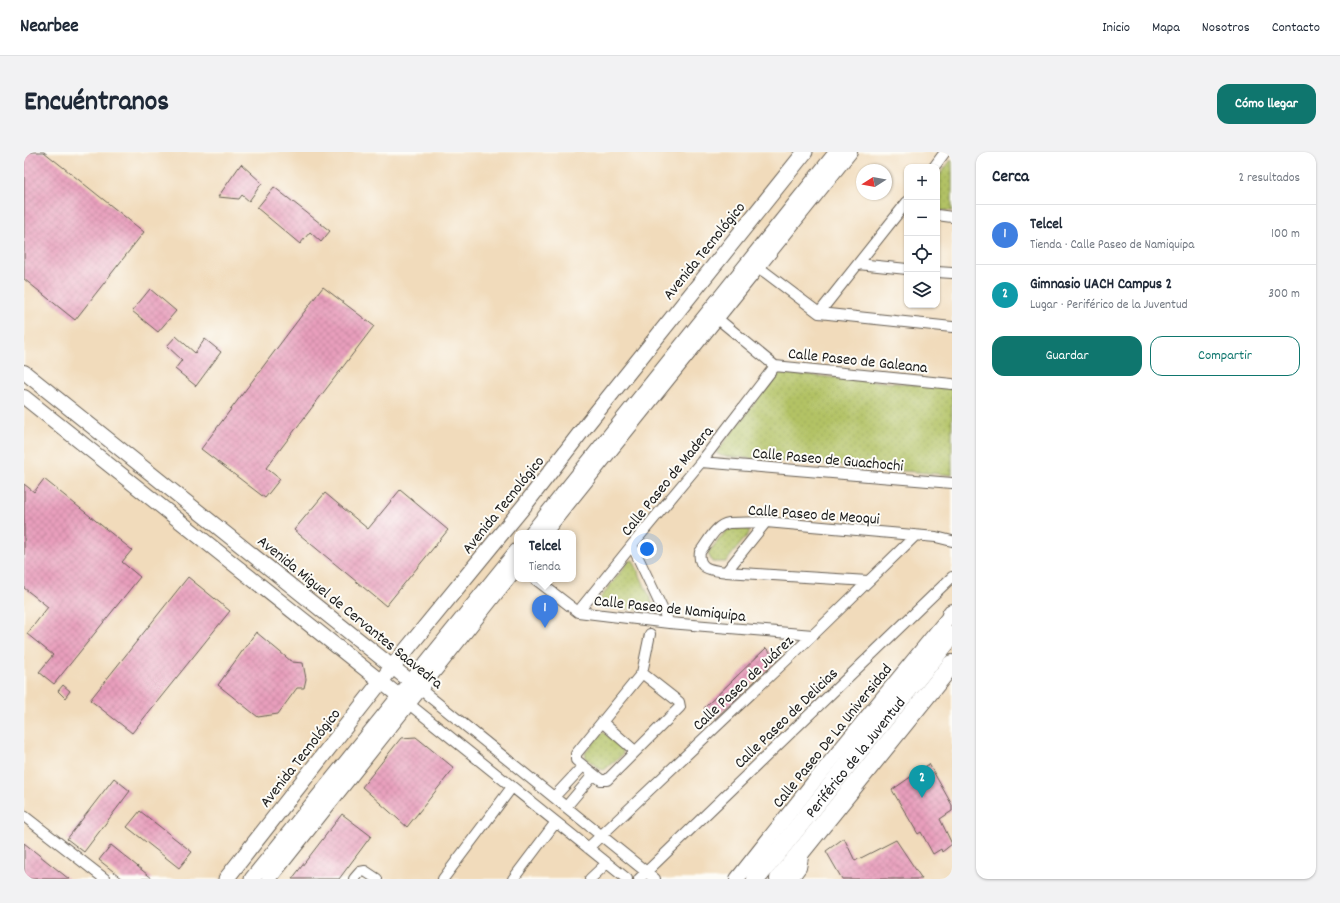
<!DOCTYPE html>
<html lang="es">
<head>
<meta charset="utf-8">
<style>
	:root { --surface:#fff; --page:#f2f2f3; --text:#1f2937; --muted:#747a83; --line:#e0e1e3; --accent:#0f766e }
	body { margin:0; font-family:Dekko,sans-serif; background:var(--page); color:var(--text) }
	.controls { position:absolute; right:12px; top:12px; display:grid; overflow:hidden; border-radius:8px; box-shadow:0 1px 3px #0004 }
	.controls button { width:36px; height:36px; display:grid; place-items:center; padding:0; border:0; border-bottom:1px solid var(--line); background:var(--surface); color:var(--text); font:20px sans-serif }
	.compass { position:absolute; left:832px; top:12px; width:36px; height:36px; border-radius:50%; background:var(--surface); box-shadow:0 1px 3px #0004; rotate:259deg }
	.you { position:absolute; left:623px; top:397px; width:14px; height:14px; margin:-10px; border:3px solid #fff; border-radius:50%; background:#1a73e8; box-shadow:0 0 0 6px #1a73e833 }
	.badge { display:grid; place-items:center; width:26px; height:26px; border-radius:50%; background:var(--accent); color:#fff; font-size:13px; font-weight:700 }
	.pin { position:absolute; translate:-50% -33px; filter:drop-shadow(0 1px 2px #0008) }
	.pin::after { content:''; position:absolute; top:21px; width:14px; height:12px; background:inherit; clip-path:polygon(0 0,100% 0,50% 100%) }
	.popup { position:absolute; left:490px; top:378px; width:62px; height:52px; box-sizing:border-box; display:grid; place-content:center; border-radius:8px; background:var(--surface); filter:drop-shadow(0 1px 3px #0005); font-size:13px; white-space:nowrap; color:var(--muted) }
	.popup b { font-size:15px; color:var(--text) }
	.popup::after { content:''; position:absolute; left:50%; top:100%; margin-left:-8px; border:8px solid transparent; border-top-color:var(--surface) }
	.list { margin:0; padding:0; list-style:none }
	h2 { display:flex; justify-content:space-between; align-items:center; height:52px; margin:0; padding:0 16px; font-size:17px }
	h2 small { font-size:13px; font-weight:400; color:var(--muted) }
	.list li { display:grid; grid-template-columns:26px 1fr auto; gap:12px; align-items:center; box-sizing:border-box; height:60px; padding:0 16px; border-top:1px solid var(--line) }
	.list b { display:block; font-size:15px; white-space:nowrap }
	.list p { margin:0; font-size:13px; white-space:nowrap; color:var(--muted) }
	.list em { font-size:13px; font-style:normal; color:var(--muted) }
	.actions { display:flex; gap:8px; padding:12px 16px }
	.actions a { flex:1; padding:9px 0; border:1px solid var(--accent); border-radius:12px; text-align:center; font-size:14px; color:var(--accent) }
	.actions .main { background:var(--accent); color:#fff }
	.icon { flex:none; width:22px; height:22px; fill:none; stroke:currentColor; stroke-width:2; stroke-linecap:round; stroke-linejoin:round }
	.map { position:relative; flex:none; width:928px; height:727px; overflow:hidden; border-radius:12px }
	header { display:flex; align-items:center; gap:24px; box-sizing:border-box; height:56px; padding:0 20px; background:var(--surface); border-bottom:1px solid var(--line) }
	header strong { font-size:19px }
	nav { display:flex; gap:22px; margin-inline-start:auto; font-size:14px }
	.intro { display:flex; align-items:center; justify-content:space-between; box-sizing:border-box; height:96px; padding:0 24px }
	h1 { margin:0; font-size:28px }
	.button { padding:10px 18px; border-radius:12px; background:var(--accent); color:#fff; font-size:14px; font-weight:700 }
	main { display:flex; gap:24px; padding:0 24px }
	aside { flex:1; background:var(--surface); border-radius:12px; box-shadow:0 1px 3px #0004 }
	.map>svg:first-child { display:block }
</style>
</head>
<body>
<header>
<strong>Nearbee</strong>
<nav><a>Inicio</a><a>Mapa</a><a>Nosotros</a><a>Contacto</a></nav>
</header>
<div class="intro"><h1>Encuéntranos</h1><a class="button">Cómo llegar</a></div>
<main>
<div class="map">
<svg width="928" height="727" viewBox="0 0 928 727">
	<defs>
		<pattern id="park-dots" width="8" height="8" patternUnits="userSpaceOnUse"><rect width="8" height="8" fill="#b2c265"/><path d="M2 2h.1M6 6h.1" fill="none" stroke="#98a657" stroke-width="1.8" stroke-linecap="round"/></pattern>
		<pattern id="building-cross-hatch" width="8" height="8" patternUnits="userSpaceOnUse"><rect width="8" height="8" fill="#e89ebc"/><path d="M0 0l8 8M0 8l8-8" fill="none" stroke="#c688a1"/></pattern>
	</defs>
	<rect width="100%" height="100%" fill="#fdfcf7"/>
	<filter id="ink" filterUnits="userSpaceOnUse"><feTurbulence type="fractalNoise" baseFrequency=".025" numOctaves="2"/><feDisplacementMap in="SourceGraphic" scale="8" xChannelSelector="R" yChannelSelector="G"/><feConvolveMatrix kernelMatrix="1 2 1 2 8 2 1 2 1" color-interpolation-filters="sRGB"/></filter>
	<filter id="wash" filterUnits="userSpaceOnUse"><feTurbulence type="fractalNoise" baseFrequency=".012" numOctaves="4" result="noise"/><feDisplacementMap in="SourceGraphic" scale="16" xChannelSelector="R" yChannelSelector="G"/><feGaussianBlur stdDeviation="0.9" result="paint"/><feColorMatrix in="noise" values="0 0 0 0 0 0 0 0 0 0 0 0 0 0 0 0 0 1.4 0 .05"/><feComposite in="paint" operator="in"/></filter>
	<g filter="url(#wash)">
		<rect width="100%" height="100%" fill="#f1dbbb"/>
		<path fill="url(#park-dots)" stroke="#676f40" d="M927,8L928,9V59L913,58V26Z
			M758,221L928,236V323L697,304L692,301L753,222Z
			M709,376H725V381L702,410H688L684,401L702,379Z
			M609,408L632,459L572,455L571,453L605,409Z
			M579,580L598,596L599,602L580,618L576,617L562,606L561,600Z"/>
		<g id="blocks">
			<path fill="url(#building-cross-hatch)" d="M0,0H20L120,80L51,168L0,127Z
				M217,12L238,31L225,49L218,43L215,47L194,45Z
				M250,35L306,79L297,90L286,80L276,92L233,56Z
				M299,135L350,174L242,316L256,327L241,346L177,297Z
				M126,137L152,159L134,180L108,159Z
				M152,184L171,201L181,187L197,200L172,234L151,217L158,208L143,194Z
				M20,327L108,398L98,410L116,425L30,532L15,520L29,503L3,482L24,455L0,436V332L10,340Z
				M376,338L424,378L362,454L270,378L301,341L344,377Z
				M164,425L206,459L108,581L66,548Z
				M232,480L268,510L279,511L282,527L280,536H273L254,562L234,565L194,533Z
				M742,496L753,508L691,567L680,556Z
				M39,533L46,539L41,546L34,539Z
				M392,585L430,616L383,675L338,635L377,586Z
				M905,612L928,653V659L916,667L928,692L918,700L917,697L909,702L897,680L894,682L868,638Z
				M90,626L106,639L60,700L43,687Z
				M116,659L168,700L155,716L103,675Z
				M318,662L347,684L315,727H268Z
				M820,686L831,709L872,688L898,727H818L802,699Z
				M0,691L45,727H0Z
				M87,693L129,727H99L75,708Z"/>
		</g>
	</g>
	<g filter="url(#ink)">
		<use href="#blocks" fill-opacity="0" stroke="#675f54" stroke-width="1"/>
		<g fill="none" stroke-linecap="round" stroke-linejoin="round">
			<g stroke="#675f54" stroke-width="12">
				<path id="street" d="M910,15L921,0
					M913,63L928,65
					M729,111L795,161L928,175
					M834,112L883,117
					M913,120L928,121
					M795,161L883,50
					M688,162L751,214L928,232
					M677,310L928,331
					M608,393L645,471
					M702,420L742,370
					M511,427L554,460L645,471L789,483
					M844,429L702,420C689,418 673,418 676,400C684,390 691,373 705,371L742,370L912,385L928,389
					M554,460L608,393L677,310L751,214
					M618,521L655,550L656,555L583,628H577L552,608V602L618,521L626,482
					M396,537L631,727
					M385,552L603,727
					M578,570L611,599
					M530,645L559,614
					M542,655L569,623
					M0,664L81,727
					M564,696L789,483L891,384
					M330,727L336,720L341,719L353,727
					M419,727L488,635
					M489,727L532,670
					M566,727L583,711
					M615,727L928,425
					M769,727L777,716L780,700"/>
			</g>
			<g stroke="#675f54" stroke-width="16">
				<path id="secondary" d="M0,220L396,537
					M0,245L385,552
					M520,381L826,0
					M245,727L493,415
					M713,727L788,632L928,461"/>
			</g>
			<g stroke="#675f54" stroke-width="17">
				<path id="primary" d="M508,381L813,0
					M202,727L369,514L500,354L564,271L781,0
					M228,727L493,399"/>
			</g>
			<g stroke="#675f54" stroke-width="20">
				<g id="highway">
					<path d="M927,463L928,461"/>
					<path id="s1" d="M732,727L928,483"/>
					<path d="M755,727L928,512"/>
				</g>
			</g>
			<use href="#street" stroke="#fff" stroke-width="10"/>
			<use href="#secondary" stroke="#fff" stroke-width="14"/>
			<use href="#primary" stroke="#fff" stroke-width="15"/>
			<use href="#highway" stroke="#fff" stroke-width="18"/>
		</g>
	</g>
	<g text-anchor="middle" stroke-width="4" stroke-linejoin="round" paint-order="stroke">
		<g font-size="16" fill="#1c1c1c" stroke="#fdfcf7">
			<text transform="translate(679 98) rotate(-51)" y="6">Avenida Tecnológico</text>
			<text transform="translate(834 207) rotate(6)" y="6">Calle Paseo de Galeana</text>
			<text transform="translate(804 306) rotate(5)" y="6">Calle Paseo de Guachochi</text>
			<text transform="translate(642 328) rotate(-51)" y="6">Calle Paseo de Madera</text>
			<text transform="translate(478 352) rotate(-51)" y="6">Avenida Tecnológico</text>
			<text transform="translate(790 361) rotate(4)" y="6">Calle Paseo de Meoqui</text>
			<text transform="translate(646 455) rotate(6)" y="6">Calle Paseo de Namiquipa</text>
			<text transform="translate(327 459) rotate(39)" y="6">Avenida Miguel de Cervantes Saavedra</text>
			<text transform="translate(718 530) rotate(-43)" y="6">Calle Paseo de Juárez</text>
			<text transform="translate(761 565) rotate(-44)" y="6">Calle Paseo de Delicias</text>
			<text transform="translate(807 583) rotate(-51)" y="6">Calle Paseo De La Universidad</text>
			<text transform="translate(275 605) rotate(-52)" y="6">Avenida Tecnológico</text>
			<text dy="6" stroke="none"><textPath href="#s1" startOffset="157">Periférico de la Juventud</textPath></text>
		</g>
	</g>
</svg>
<div class="controls">
<button>+</button>
<button>−</button>
<button><svg class="icon" aria-label="locate" viewBox="0 0 24 24"><circle cx="12" cy="12" r="6"/><path d="M12 2v4M12 18v4M2 12h4M18 12h4"/></svg></button>
<button><svg class="icon" aria-label="layers" viewBox="0 0 24 24"><path d="M12 4l9 5-9 5-9-5zM3 14l9 5 9-5"/></svg></button>
</div>
<svg class="compass" viewBox="-18 -18 36 36"><path d="M0-13l5 13h-10z" fill="#e53935"/><path d="M0 13l5-13h-10z" fill="#747a83"/></svg>
<div class="you"></div>
<div class="pin badge" style="left:521px;top:476px;background:#3f7fe0">1</div>
<div class="popup"><b>Telcel</b>Tienda</div>
<div class="pin badge" style="left:898px;top:646px;background:#0f9aa8">2</div>
</div>
<aside>
<h2>Cerca<small>2 resultados</small></h2>
<ul class="list">
<li><span class="badge" style="background:#3f7fe0">1</span><div><b>Telcel</b><p>Tienda · Calle Paseo de Namiquipa</p></div><em>100 m</em></li>
<li><span class="badge" style="background:#0f9aa8">2</span><div><b>Gimnasio UACH Campus 2</b><p>Lugar · Periférico de la Juventud</p></div><em>300 m</em></li>
</ul>
<div class="actions"><a class="main">Guardar</a><a>Compartir</a></div>
</aside>
</main>
</body>
</html>
